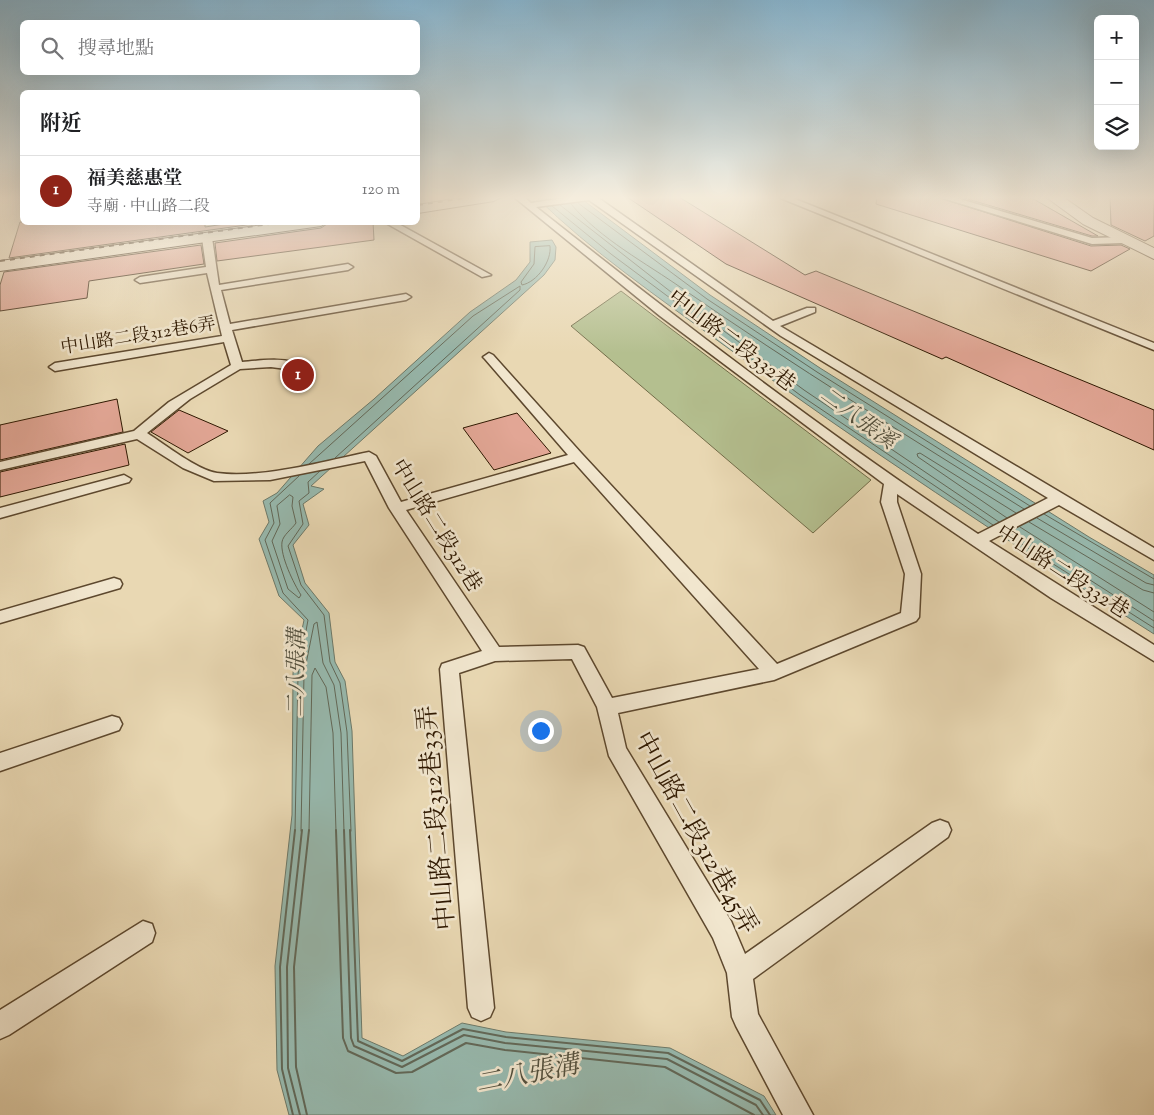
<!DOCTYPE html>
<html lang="zh-TW">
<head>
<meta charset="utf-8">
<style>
	:root { --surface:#fff; --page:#f6f6f6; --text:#202124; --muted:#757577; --line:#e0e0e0; --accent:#8f2418 }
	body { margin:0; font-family:"Sorts Mill Goudy","Noto Serif TC",serif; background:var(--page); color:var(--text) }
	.controls { position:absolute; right:15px; top:15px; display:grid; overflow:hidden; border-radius:8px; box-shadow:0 5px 20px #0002 }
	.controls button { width:45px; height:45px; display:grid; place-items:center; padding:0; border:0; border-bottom:1px solid var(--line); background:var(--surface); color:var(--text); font:25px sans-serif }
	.you { position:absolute; left:540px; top:730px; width:18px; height:18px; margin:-12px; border:4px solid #fff; border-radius:50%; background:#1a73e8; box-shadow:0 0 0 8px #1a73e833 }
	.badge { display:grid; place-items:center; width:32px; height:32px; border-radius:50%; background:var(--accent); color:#fff; font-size:16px; font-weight:700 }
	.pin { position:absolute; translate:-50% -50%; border:2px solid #fff; box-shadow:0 1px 5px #0006 }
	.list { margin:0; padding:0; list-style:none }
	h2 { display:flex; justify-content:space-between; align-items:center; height:65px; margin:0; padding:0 20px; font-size:21px }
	h2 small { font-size:16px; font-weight:400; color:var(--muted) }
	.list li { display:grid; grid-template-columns:32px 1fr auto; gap:15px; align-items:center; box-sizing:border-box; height:70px; padding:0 20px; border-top:1px solid var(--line) }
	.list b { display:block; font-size:19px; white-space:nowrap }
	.list p { margin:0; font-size:16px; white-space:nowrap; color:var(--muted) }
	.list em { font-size:16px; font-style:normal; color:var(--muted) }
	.icon { flex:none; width:28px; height:28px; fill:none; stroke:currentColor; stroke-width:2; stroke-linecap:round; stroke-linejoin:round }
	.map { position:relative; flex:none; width:1154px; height:1115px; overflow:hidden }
	.search { position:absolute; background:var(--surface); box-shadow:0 5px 20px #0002; left:20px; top:20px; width:400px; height:55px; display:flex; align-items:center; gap:12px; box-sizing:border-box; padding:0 18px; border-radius:8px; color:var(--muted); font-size:19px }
	.panel { position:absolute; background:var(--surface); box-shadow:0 5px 20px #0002; left:20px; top:90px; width:400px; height:135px; border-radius:8px }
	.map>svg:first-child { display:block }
</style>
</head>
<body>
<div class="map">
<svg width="1154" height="1115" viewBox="0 0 1154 1115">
	<rect width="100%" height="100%" fill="#e9d8b3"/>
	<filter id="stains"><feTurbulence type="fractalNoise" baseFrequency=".004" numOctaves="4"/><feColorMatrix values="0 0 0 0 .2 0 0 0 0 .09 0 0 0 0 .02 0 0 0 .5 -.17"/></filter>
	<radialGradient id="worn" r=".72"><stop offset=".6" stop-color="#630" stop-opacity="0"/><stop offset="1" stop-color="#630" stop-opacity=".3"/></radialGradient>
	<path fill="#b4bf8f" stroke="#716c48" d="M621,291L871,480L813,533L571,326Z"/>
	<path fill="#97b9ae" stroke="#6d7969" d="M536,197H579L710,295L820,368L1089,537L1154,575V634C1007,541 862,446 721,343C658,297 592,252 536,197Z
		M552,240L556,247L555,260L544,275L311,486L324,489L303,504L309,525L293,545L305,583L329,613L335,662L345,681L352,731L362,1038L403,1056L462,1023L506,1032L670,1048L764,1096L776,1115H289L277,1070L275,966L292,815L293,673L304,620L279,596L259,539L269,522L263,501L277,493L318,446L374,399L470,312L516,280L530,262V242Z"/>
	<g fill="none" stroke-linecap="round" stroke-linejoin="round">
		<path stroke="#626858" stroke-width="1" d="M578,203L707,299L817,372L1030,506
			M571,204C600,239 646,263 683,289C794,366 909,437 1024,509
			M560,205L671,292L804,390L999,522
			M552,206L611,254L800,395L993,525
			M550,246C552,261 537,282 522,285L521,282L534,264L535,247Z
			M309,464L473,316L520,286V290L335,458
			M320,471L308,482L309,493L299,501L303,524L288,546L301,585L324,615L330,662L340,683L347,732L351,831
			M290,495L293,497L292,506L296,523C292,529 283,535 282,542C280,556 294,584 301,595L299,598L288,589L272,541L280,524L277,506Z
			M1044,514L1154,579
			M1007,518L918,457L917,454L920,453L1016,513
			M1037,518L1146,583L1154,585
			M1029,522L1143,590L1154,593
			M1020,527L1154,612
			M1012,530L1154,621
			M1006,534L1154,628
			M295,831L298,674L308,620L283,593L265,540L274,523L270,503L299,476
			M301,831L304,674L314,624L317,622L323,663L334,685L341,733L344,831
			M309,831L312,675L315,668L326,687L333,733L336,831"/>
		<path stroke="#626858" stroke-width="2" d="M336,830L343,1038L348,1051L396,1073L412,1072L466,1043L505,1050L665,1067L754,1115
			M344,830L351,1038L354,1046L402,1067L464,1035L505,1043L667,1059L756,1105L763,1115
			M350,830L358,1041L402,1061L463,1029L506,1037L668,1053L760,1100L770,1115
			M293,1115L282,1069L280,967L295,830
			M300,1115L288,1068L287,967L302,830
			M307,1115L296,1067L294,967L309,830"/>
	</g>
	<path fill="#e2a695" stroke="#2e1801" d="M627,197H679L805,275L816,271L1154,410V450L946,357L942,359L726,264Z
		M877,197H937L1091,246L1121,245L1130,249L1091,271L876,204Z
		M961,197H1030L1098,236H1092Z
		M1110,197H1154V236L1145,241L1111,225Z
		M20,222H205V227L237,222H268L9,258Z
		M330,222H373L374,240L217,261L215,243L321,228Z
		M201,245L204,264L89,281L87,298L0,311V285L4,272Z
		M117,399L123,432L0,460V425Z
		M179,410L228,431L188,453L151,432Z
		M517,413L551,453L494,470L463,428Z
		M125,444L129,465L0,497V472Z"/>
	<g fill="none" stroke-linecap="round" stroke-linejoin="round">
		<g stroke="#5d482e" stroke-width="3">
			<path id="lane" d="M514,197H524L531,203L571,197H597L773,321L807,308H815V312L780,326L1154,548V560L1059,505L989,541L1154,645V661L1051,598L897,494V502L921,574L919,617L916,621L774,680L618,713L626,748L731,921L745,954L932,823L940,820L948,823L951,830L948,837L753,979L758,1014L813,1115H783L736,1026L732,1017L727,973L713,938L609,756L597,707L572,659L495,661L459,673L494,1008L490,1017L481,1021L472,1017L468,1008L440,669L442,664L482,651L389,508L365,461L270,480L214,481L183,468L137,439L0,470V462L134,431L169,402L231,365L224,342L55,371L49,367L55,363L222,336L207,273L140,283L135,280L140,277L206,267L202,238L207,235L212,238L219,285L348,264L353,267L348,270L221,290L230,324L406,294L411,297L406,300L232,330L242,362C255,361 290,356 300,366L294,370L271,367L240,369L190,399L147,433C166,445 197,470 217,473C262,479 325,461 369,452L376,456L401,502L568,455L485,359L483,357L489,353L493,355L582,454L777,664L901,613L905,574L881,502L884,484L660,316ZM589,200L781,336L1048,498L978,534C825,433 680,321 536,207ZM574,462L759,669L612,698L584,647L578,645L499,647L406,510Z
				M778,197H790L1154,343V350Z
				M939,197H953L1092,238L1124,237L1129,240L1124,243L1092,244Z
				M384,222H395L491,275L482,277Z
				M124,475L131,479L129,482L0,518V508Z
				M114,578L120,580L122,584L120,588L0,623V611Z
				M112,716L119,718L122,724L119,730L0,771V753Z
				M143,921L152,924L155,933L152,942L9,1035L0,1039V1010Z"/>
		</g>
		<g stroke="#5d482e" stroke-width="2">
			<path id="street" d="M1046,197H1063L1093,218L1154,248V259L1083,224Z"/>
		</g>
		<g stroke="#2e1801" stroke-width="2">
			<path id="secondary" d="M465,197H501L494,201L418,213V205Z
				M285,222H328L321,226L0,271V261Z"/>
		</g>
		<use href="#lane" fill="#f1e6ce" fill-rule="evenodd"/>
		<use href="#street" fill="#f1e6ce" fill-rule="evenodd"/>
		<use href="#secondary" fill="#f1e6ce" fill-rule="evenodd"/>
		<path stroke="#2e1801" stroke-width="2" stroke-dasharray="5 5" stroke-linecap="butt" d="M418,205L471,197
			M0,261L284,222"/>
	</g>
	<linearGradient id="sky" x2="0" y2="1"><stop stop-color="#87b6d1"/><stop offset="0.56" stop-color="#f5eddd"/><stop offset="1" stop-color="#f5eddd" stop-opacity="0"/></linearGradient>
	<rect width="1154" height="353" fill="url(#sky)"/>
	<g text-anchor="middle" stroke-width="5" stroke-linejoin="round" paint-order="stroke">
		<g font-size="18" fill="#2e1801" stroke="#f1e6ce">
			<text transform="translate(138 335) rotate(-9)" y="6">中山路二段312巷6弄</text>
		</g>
		<g font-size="21" fill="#2e1801" stroke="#f1e6ce">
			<text transform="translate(732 340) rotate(37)" y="7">中山路二段332巷</text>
			<text transform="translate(437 525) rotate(58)" y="7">中山路二段312巷</text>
			<text transform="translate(1063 571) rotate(33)" y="7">中山路二段332巷</text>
		</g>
		<g font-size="22" font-style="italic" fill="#53503e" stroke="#f1e6ce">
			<text transform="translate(859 417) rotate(36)" y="8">二八張溪</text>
			<text transform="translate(295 673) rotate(-89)" y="8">二八張溝</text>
		</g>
		<g font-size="25" fill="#2e1801" stroke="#f1e6ce">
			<text transform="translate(435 818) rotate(-95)" y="9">中山路二段312巷33弄</text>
			<text transform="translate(697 832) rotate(61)" y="9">中山路二段312巷45弄</text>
		</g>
		<g font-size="26" font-style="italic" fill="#53503e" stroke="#f1e6ce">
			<text transform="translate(527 1073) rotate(-11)" y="9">二八張溝</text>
		</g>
	</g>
	<rect width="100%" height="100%" filter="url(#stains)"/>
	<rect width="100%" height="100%" fill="url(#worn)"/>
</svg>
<div class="controls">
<button>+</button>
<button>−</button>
<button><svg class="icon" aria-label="layers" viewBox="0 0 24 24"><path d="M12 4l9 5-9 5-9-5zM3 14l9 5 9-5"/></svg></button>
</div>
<div class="you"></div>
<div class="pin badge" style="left:298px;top:375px">1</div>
<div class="search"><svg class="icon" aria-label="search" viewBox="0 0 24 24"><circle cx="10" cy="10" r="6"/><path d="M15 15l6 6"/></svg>搜尋地點</div>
<section class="panel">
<h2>附近<small></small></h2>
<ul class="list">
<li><span class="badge">1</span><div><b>福美慈惠堂</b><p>寺廟 · 中山路二段</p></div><em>120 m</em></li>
</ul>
</section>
</div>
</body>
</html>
